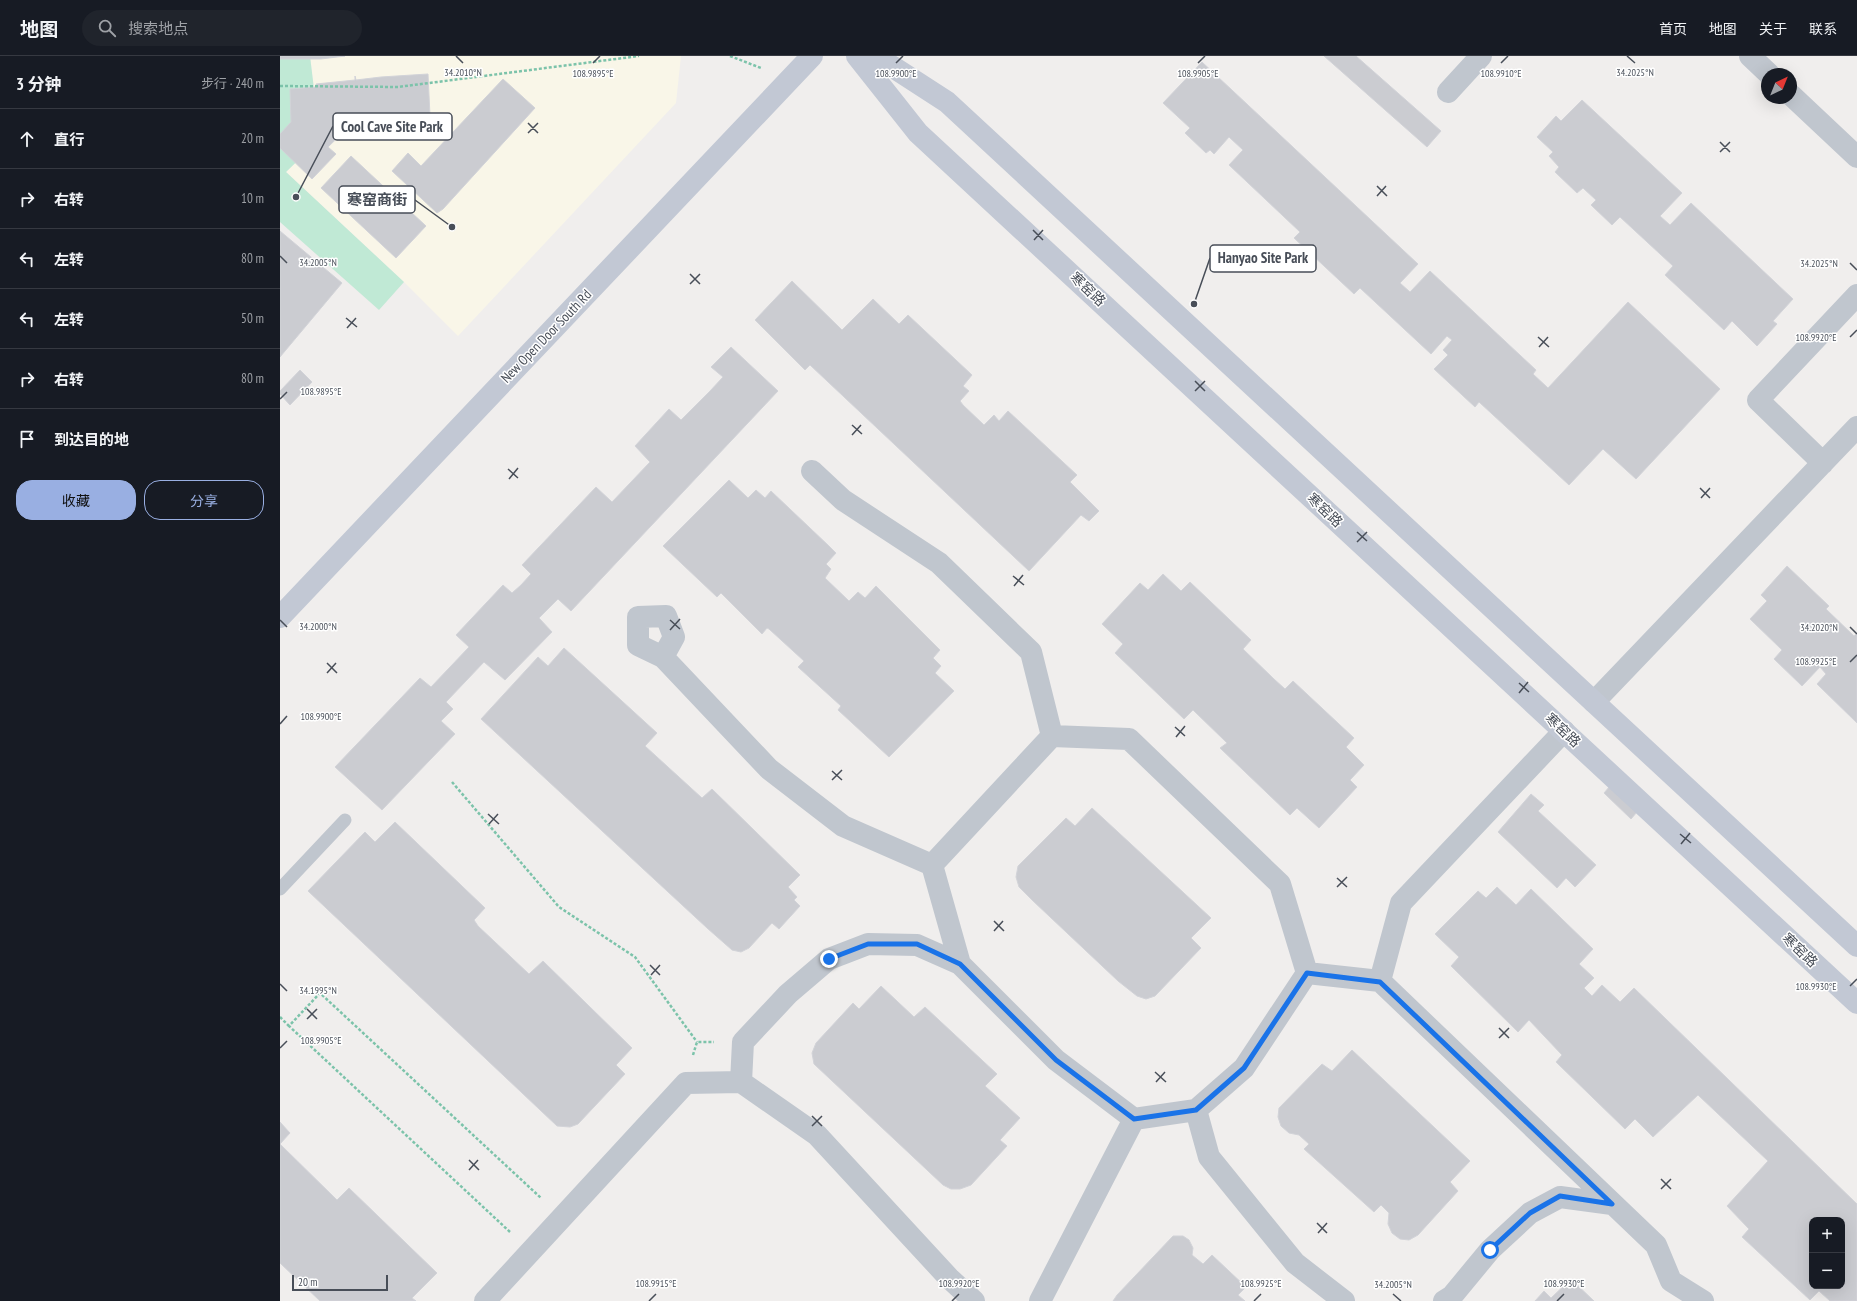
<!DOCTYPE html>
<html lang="zh">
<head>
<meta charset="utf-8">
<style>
	:root { --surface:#171b24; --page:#20242c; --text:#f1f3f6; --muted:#9ea1a6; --line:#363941; --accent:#99afe2 }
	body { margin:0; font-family:"PT Sans Narrow","Noto Sans SC",sans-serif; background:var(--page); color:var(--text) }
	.controls { position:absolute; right:12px; bottom:12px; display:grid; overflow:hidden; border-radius:8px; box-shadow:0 4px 16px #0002 }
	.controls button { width:36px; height:36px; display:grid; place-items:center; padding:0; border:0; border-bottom:1px solid var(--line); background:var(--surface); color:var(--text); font:20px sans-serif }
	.compass { position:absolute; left:1481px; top:12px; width:36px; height:36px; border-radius:50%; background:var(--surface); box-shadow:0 4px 16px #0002; rotate:43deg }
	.scale { position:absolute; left:12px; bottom:10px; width:96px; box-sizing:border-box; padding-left:4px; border:2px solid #484e58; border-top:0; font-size:11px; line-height:14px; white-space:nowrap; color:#484e58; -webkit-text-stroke:3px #fff; paint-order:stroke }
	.stop { position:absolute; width:12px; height:12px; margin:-9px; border:3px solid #1a73e8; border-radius:50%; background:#fff }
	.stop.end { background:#1a73e8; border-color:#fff; box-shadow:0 1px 4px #0008 }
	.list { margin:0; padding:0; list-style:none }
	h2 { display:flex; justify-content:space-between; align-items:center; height:52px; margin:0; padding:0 16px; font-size:17px }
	h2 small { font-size:13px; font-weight:400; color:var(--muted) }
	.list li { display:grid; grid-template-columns:26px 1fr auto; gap:12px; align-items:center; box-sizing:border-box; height:60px; padding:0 16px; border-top:1px solid var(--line) }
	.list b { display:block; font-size:15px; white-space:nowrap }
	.list em { font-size:13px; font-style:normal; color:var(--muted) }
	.actions { display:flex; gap:8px; padding:12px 16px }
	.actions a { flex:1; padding:9px 0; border:1px solid var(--accent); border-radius:16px; text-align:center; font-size:14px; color:var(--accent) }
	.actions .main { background:var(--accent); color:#111 }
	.icon { flex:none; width:22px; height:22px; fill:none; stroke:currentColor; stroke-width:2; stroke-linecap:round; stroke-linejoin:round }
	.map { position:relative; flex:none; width:1577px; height:1245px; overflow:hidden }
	header { display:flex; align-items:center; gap:24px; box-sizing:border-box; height:56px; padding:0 20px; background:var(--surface); border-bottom:1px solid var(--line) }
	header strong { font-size:19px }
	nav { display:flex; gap:22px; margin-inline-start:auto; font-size:14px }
	.search { width:280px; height:36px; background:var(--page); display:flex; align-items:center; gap:10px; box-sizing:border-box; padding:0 14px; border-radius:22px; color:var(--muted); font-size:15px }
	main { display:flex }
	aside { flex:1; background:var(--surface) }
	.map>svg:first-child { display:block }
</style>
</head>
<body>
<header>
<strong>地图</strong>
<div class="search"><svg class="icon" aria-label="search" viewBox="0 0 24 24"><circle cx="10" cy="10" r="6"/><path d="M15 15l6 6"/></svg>搜索地点</div>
<nav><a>首页</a><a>地图</a><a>关于</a><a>联系</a></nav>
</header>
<main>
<aside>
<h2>3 分钟<small>步行 · 240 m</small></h2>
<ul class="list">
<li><svg class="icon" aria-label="ahead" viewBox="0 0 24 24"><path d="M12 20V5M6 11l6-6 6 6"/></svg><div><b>直行</b></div><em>20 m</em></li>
<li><svg class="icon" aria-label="right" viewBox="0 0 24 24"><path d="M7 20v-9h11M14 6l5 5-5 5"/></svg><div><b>右转</b></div><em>10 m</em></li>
<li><svg class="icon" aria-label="left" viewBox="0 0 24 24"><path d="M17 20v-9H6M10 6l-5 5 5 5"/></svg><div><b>左转</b></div><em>80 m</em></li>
<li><svg class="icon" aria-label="left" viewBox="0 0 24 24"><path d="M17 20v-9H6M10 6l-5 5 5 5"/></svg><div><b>左转</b></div><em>50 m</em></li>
<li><svg class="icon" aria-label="right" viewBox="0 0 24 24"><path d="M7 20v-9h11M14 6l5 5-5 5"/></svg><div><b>右转</b></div><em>80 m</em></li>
<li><svg class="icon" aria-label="arrive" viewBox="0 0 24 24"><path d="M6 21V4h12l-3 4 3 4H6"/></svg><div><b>到达目的地</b></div></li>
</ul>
<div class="actions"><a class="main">收藏</a><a>分享</a></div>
</aside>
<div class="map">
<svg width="1577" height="1245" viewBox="0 0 1577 1245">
	<rect width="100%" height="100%" fill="#f0eeed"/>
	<path fill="#f9f6e8" d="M30,0H401L396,47L178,280L124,226L6,116L40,83Z"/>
	<path fill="#c0e9d5" d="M0,0H30L40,83L6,116L124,226L99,254L0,166Z"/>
	<path fill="#cbccd1" stroke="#d2d3d8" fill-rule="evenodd" d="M0,0H65L41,3H0Z
		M1044,0H1076L1161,75L1147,91Z
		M922,6L1138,208L1120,227L1130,236L1150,215L1256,314L1253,318L1268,332L1348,246L1440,333L1356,423L1323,393L1289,429L1199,346L1195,351L1154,313L1168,299L1163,294L1172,284L1167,280L1151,298L1080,232L1074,238L1014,182L1020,176L949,109L963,94L949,81L934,98L930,94L926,97L905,77L910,72L883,47Z
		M148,18L150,60L76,64L48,91L56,98L32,123L0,92V78L11,66L10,33L36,31V28L75,24V20L76,24L101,21Z
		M223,23L255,52L163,153L157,157L112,115L128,97L141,110Z
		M1302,44L1402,137L1380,160L1390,169L1411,147L1513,243L1493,265L1497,268L1477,290L1452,265L1444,274L1385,219L1393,210L1340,161L1332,169L1311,149L1316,144L1303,132L1297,137L1275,116L1279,111L1269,100L1273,96L1257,81L1276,60L1281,65Z
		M71,100L146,170L116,202L41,132Z
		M0,175L62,227L0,301Z
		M512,225L562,274L593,243L619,268L628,259L692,319L683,330L689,335L680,345L683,349L704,369L714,359L719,365L728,355L797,419L790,426L819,455L809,465L801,459L749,515L530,309L525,314L475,264Z
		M451,291L498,335L291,555L278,543L259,562L272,576L225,624L204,606L166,646L173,653L161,665L175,678L102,754L55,711L140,622L151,631L189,591L176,579L223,529L232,537L241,529L251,518L242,509L316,431L332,446L370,406L355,390L389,353L401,364L430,335L443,321L431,311Z
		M20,314L32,326L10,349L0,338V335Z
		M449,424L468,442L476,434L485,442L491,435L549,490L556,497L546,508L551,513L545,522L569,545L578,536L585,542L596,530L660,594L653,602L661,610L655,617L674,635L609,701L558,654L561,650L518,611L524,605L489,573L487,572L482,578L441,537L437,541L383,490Z
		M1507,510L1549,550L1546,553L1574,580L1577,577V667L1537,628L1546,618L1540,611L1522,630L1494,603L1502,594L1470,563L1487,545L1481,539Z
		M883,518L901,535L910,526L971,584L963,593L994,623L1005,633L1013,625L1074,682L1066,691L1084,709L1070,724L1077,731L1039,772L1017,752L1010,759L940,692L947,687L945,685L913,654L904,663L835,597L843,588L822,568L860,527L868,534Z
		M284,592L377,677L365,690L422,742L432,733L520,819L508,831L517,841L514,844L520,850L499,873L492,867L469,892L461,896L452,894L427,872L201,663L258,601L268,610Z
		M1330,730L1357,756L1351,763L1324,737Z
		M1251,738L1264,749L1258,755L1316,809L1295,831L1286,822L1277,832L1218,776Z
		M812,752L931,862L911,882L921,892L875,940L866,943L857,940L838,925L752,844L739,831L736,821L738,810L786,762L795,770Z
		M115,766L205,852L194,864L198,870L249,918L263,905L352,992L336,1009L345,1018L298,1068L290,1071L277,1070L28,835L85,776L95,786Z
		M1217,831L1236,849L1251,833L1313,893L1299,908L1314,922L1304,932L1312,940L1322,929L1340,946L1354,932L1577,1148V1245H1550L1539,1235L1530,1244L1462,1181L1469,1173L1447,1150L1488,1105L1418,1039L1373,1081L1355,1063L1345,1073L1276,1006L1282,999L1249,964L1238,976L1171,910L1179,901L1155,878L1198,835L1206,842ZM1532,1164H1562V1230H1532Z
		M601,930L634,961L645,951L717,1018L705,1030L740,1062L720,1084L727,1090L691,1129L680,1133H671L663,1129L534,1008L532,997L536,987L573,947L579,953Z
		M1072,994L1190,1105L1170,1126L1178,1135L1138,1179L1129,1184L1120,1183L1112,1177L1108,1168L1109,1157L1101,1149L1094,1156L1024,1093L1029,1088L1019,1079L1009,1077L1001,1070L998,1061L999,1052L1042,1008L1052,1015Z
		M0,1066L10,1077L0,1088Z
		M0,1088L57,1144L69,1132L157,1217L132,1242L136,1245H40L0,1207Z
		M893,1180H903L909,1184L913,1192L912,1199L923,1208L932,1199L966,1231L958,1239L965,1245H833L837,1239Z
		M1291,1223L1314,1245H1255L1264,1235L1271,1242Z"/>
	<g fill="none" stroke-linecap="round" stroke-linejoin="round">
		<path stroke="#7cc3aa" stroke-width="2.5" stroke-dasharray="3 2" stroke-linecap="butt" d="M450,0L481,12
			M0,30L118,31L359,0
			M172,726L279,851L355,901L417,986
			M0,961L9,970
			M413,999L417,986H434
			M230,1176L9,970L40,937L261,1142"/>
		<path stroke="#c0c6ce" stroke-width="13" d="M0,833L65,764"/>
		<path stroke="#c0c6ce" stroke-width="22" d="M1470,0L1489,18
			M1168,36L1201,0
			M1511,39L1577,101
			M1543,407L1478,344L1577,239
			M532,415L563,444L659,507L751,596L772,680
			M383,601L358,589V561L386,560L394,581L383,601L489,713L563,770L652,809
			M1314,646L1577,371
			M680,908L637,889L588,888L549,903L508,938L463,986L461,1026L537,1079L669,1222L694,1245
			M1100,925L1376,1189L1391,1225L1423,1245
			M916,1054L929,1101L1015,1207L1064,1245
			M854,1063L776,1004L680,908L652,809L772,680L849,683L1000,828L1027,917
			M205,1245L406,1027L461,1026
			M760,1245L854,1063L916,1054L964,1012L1027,917L1100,925L1121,847L1284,675
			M1164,1245L1172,1240L1210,1194L1250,1157L1280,1141L1332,1148"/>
		<path stroke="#c2c8d4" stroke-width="22" d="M577,0L638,77L1577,947
			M596,0L667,46L1577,890
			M0,561L532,0"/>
	</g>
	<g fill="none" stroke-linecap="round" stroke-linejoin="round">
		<path stroke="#1a73e8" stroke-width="5" d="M549,903L588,888H637L680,908L776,1004L854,1063L916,1054L964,1012L1027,917L1100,926L1332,1148L1280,1140L1250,1157L1210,1194"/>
	</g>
	<path fill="none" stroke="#484e58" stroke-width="1.5" d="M176,0L183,7M1347,0L1355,7M313,7L320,0M616,7L623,0M918,7L925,0M1221,7L1228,0M248,67L258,77M248,77L258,67M1440,86L1450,96M1440,96L1450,86M1097,130L1107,140M1097,140L1106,130M753,174L763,184M754,184L763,174M0,200L7,207M1570,207L1577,214M410,218L420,228M410,228L420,218M66,262L77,271M67,272L76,262M1258,281L1269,291M1570,281L1577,274M1259,291L1268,281M915,325L925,335M915,335L925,325M0,343L7,336M572,369L582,378M572,379L581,369M228,413L238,422M229,423L238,412M1420,432L1430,442M1421,442L1430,432M1077,476L1087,485M1077,486L1087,476M733,520L744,529M734,530L743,519M0,564L7,571M390,564L400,573M1570,571L1577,578M390,574L400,563M1570,606L1577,599M47,607L57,617M47,617L56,607M1239,627L1249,636M1239,637L1248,626M0,668L7,660M895,671L905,680M896,681L905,670M552,715L562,724M552,724L562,714M208,758L219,768M209,768L218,758M1400,778L1411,787M1401,788L1410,777M1057,822L1067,831M1057,831L1067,821M714,865L724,875M714,875L723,865M370,909L380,919M371,919L380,909M0,928L7,935M1570,930L1577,923M27,953L37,963M27,963L37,953M1219,972L1229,982M1219,982L1229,972M0,992L7,985M875,1016L886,1026M876,1026L885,1016M532,1060L542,1070M532,1070L542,1060M189,1104L199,1114M189,1114L198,1104M1381,1123L1391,1133M1381,1133L1391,1123M1037,1167L1047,1177M1038,1177L1047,1167M1113,1238L1121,1245M369,1245L376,1238M672,1245L679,1238M974,1245L981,1238M1277,1245L1284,1238"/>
	<g text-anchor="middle" stroke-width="3" stroke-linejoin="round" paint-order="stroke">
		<g font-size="14" fill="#484e58" stroke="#fff">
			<text transform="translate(808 233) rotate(43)" y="5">寒窑路</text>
			<text transform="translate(266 280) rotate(-46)" y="5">New Open Door South Rd</text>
			<text transform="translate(1045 454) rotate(43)" y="5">寒窑路</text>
			<text transform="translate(1283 674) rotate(43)" y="5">寒窑路</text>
			<text transform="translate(1520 894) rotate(43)" y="5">寒窑路</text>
		</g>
	</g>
	<g font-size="10" text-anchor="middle" fill="#484e58" stroke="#fff" stroke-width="3" stroke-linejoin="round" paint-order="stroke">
		<text x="1355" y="20">34.2025°N</text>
		<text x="183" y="20">34.2010°N</text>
		<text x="313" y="21">108.9895°E</text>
		<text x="616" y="21">108.9900°E</text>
		<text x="918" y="21">108.9905°E</text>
		<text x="1221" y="21">108.9910°E</text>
		<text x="38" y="210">34.2005°N</text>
		<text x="1539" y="211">34.2025°N</text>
		<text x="1536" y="285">108.9920°E</text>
		<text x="41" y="339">108.9895°E</text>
		<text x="38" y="574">34.2000°N</text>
		<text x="1539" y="575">34.2020°N</text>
		<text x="1536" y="609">108.9925°E</text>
		<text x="41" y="664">108.9900°E</text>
		<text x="1536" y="934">108.9930°E</text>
		<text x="38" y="938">34.1995°N</text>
		<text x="41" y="988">108.9905°E</text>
		<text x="376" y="1231">108.9915°E</text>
		<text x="679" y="1231">108.9920°E</text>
		<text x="981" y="1231">108.9925°E</text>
		<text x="1284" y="1231">108.9930°E</text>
		<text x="1113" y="1232">34.2005°N</text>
	</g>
	<path fill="none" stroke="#484e58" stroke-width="1.5" d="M16 141L53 70M172 171L135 144M914 248L930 202"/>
	<g fill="#484e58" stroke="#fff" stroke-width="1.5">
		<circle cx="16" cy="141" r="4"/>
		<circle cx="172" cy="171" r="4"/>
		<circle cx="914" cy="248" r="4"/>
	</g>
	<g fill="#fff" stroke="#484e58" stroke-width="1.5">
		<rect x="53" y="57" width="119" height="27" rx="4"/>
		<rect x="59" y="130" width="76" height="27" rx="4"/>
		<rect x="930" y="189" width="106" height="27" rx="4"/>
	</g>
	<g font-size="15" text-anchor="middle" font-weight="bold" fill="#484e58">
		<text x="112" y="76">Cool Cave Site Park</text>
		<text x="97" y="149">寒窑商街</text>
		<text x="983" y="207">Hanyao Site Park</text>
	</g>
</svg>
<div class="controls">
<button>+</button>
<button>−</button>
</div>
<svg class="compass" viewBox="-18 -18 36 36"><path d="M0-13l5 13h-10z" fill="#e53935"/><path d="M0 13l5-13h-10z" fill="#9ea1a6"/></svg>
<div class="scale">20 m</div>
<div class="stop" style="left:1210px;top:1194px"></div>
<div class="stop end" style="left:549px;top:903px"></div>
</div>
</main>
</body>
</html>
